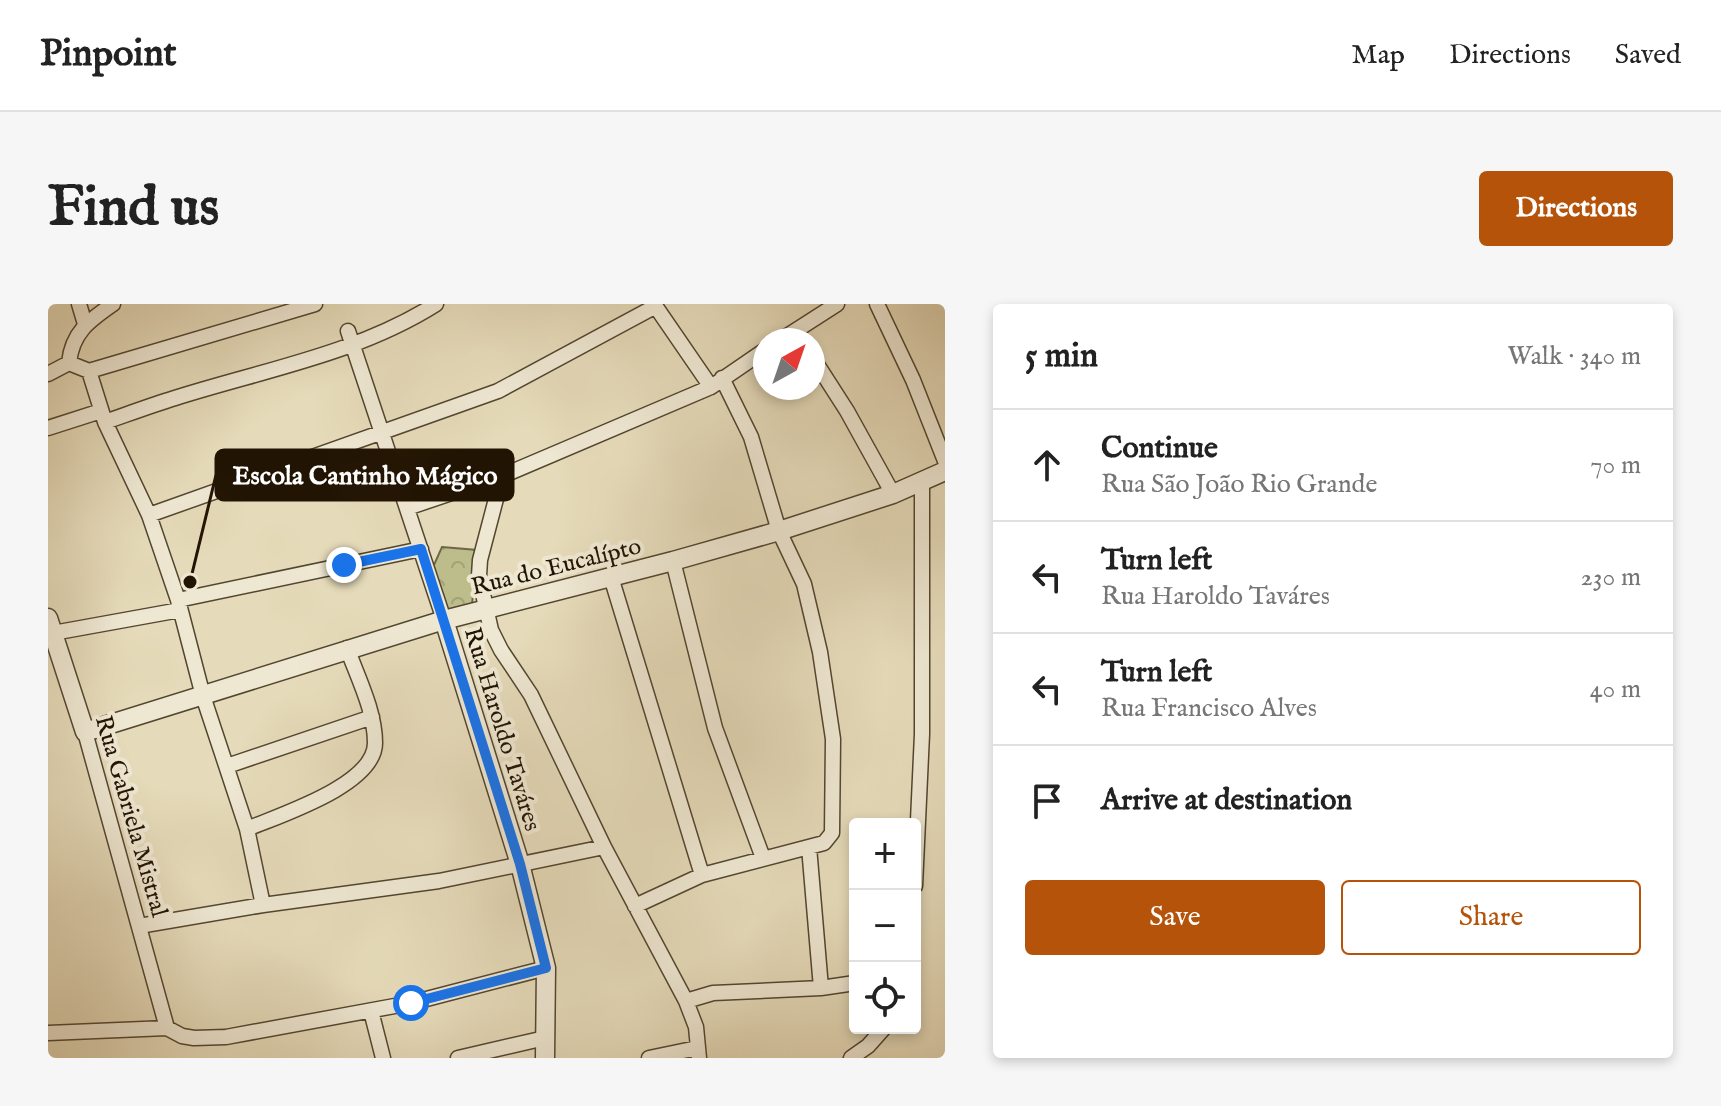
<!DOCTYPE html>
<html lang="en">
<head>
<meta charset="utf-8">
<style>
	:root { --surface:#fff; --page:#f6f6f6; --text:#222; --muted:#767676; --line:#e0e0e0; --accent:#b45309 }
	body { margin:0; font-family:"IM FELL English",serif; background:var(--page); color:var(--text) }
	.controls { position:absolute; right:24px; bottom:24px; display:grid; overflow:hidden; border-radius:8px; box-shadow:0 4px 12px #0003 }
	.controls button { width:72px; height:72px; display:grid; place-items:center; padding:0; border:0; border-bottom:2px solid var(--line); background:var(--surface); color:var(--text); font:40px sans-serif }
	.compass { position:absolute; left:705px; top:24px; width:72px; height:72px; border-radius:50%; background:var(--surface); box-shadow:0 4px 12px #0003; rotate:40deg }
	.stop { position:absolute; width:24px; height:24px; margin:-18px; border:6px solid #1a73e8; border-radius:50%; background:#fff }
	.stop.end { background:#1a73e8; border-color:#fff; box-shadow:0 2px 8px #0008 }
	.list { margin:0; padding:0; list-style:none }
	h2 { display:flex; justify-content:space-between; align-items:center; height:104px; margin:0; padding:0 32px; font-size:34px }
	h2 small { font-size:26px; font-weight:400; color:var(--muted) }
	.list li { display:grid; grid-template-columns:52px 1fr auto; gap:24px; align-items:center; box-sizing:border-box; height:112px; padding:0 32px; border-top:2px solid var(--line) }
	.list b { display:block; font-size:30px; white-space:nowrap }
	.list p { margin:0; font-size:26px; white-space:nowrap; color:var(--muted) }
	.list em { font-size:26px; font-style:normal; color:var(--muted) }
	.actions { display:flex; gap:16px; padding:24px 32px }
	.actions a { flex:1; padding:18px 0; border:2px solid var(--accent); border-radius:8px; text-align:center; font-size:28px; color:var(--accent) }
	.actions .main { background:var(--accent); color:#fff }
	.icon { flex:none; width:44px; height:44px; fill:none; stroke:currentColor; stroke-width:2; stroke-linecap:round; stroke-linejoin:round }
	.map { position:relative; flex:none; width:897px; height:754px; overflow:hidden; border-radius:8px }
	header { display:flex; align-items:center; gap:48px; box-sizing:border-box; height:112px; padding:0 40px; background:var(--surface); border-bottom:2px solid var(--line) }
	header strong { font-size:38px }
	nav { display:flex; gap:44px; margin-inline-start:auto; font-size:28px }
	.intro { display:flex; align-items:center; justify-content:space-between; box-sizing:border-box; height:192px; padding:0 48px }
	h1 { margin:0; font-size:56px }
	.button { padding:20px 36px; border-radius:8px; background:var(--accent); color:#fff; font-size:28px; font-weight:700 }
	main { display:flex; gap:48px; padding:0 48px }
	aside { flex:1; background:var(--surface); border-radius:8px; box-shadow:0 4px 12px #0003 }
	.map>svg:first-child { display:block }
</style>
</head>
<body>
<header>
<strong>Pinpoint</strong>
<nav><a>Map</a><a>Directions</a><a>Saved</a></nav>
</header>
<div class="intro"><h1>Find us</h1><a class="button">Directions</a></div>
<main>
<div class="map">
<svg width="897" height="754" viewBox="0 0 897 754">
	<defs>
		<pattern id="forest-crowns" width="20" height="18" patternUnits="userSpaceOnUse" patternTransform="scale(2)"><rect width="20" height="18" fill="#bcbd8a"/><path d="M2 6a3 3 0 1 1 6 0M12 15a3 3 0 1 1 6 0" fill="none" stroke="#a1a275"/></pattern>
	</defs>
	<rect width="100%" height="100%" fill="#e5dab9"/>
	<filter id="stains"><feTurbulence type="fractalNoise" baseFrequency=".0025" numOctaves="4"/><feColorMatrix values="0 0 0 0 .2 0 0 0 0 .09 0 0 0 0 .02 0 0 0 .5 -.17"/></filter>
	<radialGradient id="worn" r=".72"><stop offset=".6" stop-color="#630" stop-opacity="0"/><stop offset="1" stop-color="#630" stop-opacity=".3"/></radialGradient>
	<path fill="url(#forest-crowns)" stroke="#6f6846" stroke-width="2" d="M394,243L429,246L424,301L398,308L385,263Z"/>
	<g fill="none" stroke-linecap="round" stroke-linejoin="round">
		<g stroke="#534630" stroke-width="17">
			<path id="minor" d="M31,0L37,20
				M606,0L663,83
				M829,0L865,76L897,157
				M300,27L396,316
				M733,36L789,0
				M765,54L799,107L845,190
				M21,59L41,67L267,0
				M21,59C24,28 42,16 65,0
				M41,67L57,118L101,211L130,296L155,392L199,525L215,601
				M0,70L21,59
				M57,118C80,110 104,101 127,94C215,66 309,50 388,0
				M0,124L53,107
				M454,172L432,256L431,272L443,326L453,346L483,391L556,543L638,697L648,723L651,754
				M359,204L454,172L663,83L717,46
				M101,211L450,87L608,2
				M625,257L667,424L715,554
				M563,273L654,571
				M130,296L373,245
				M5,329L132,306
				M37,428L119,724
				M179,462L324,413
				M199,525C232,511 327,481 327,439C327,407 310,374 299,344
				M761,543L773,684
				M867,582L874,430V179
				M587,602L654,571L776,539L784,529L785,435L772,348L756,280L731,227L703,133L674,74
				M91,622L215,601L391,577L556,543
				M638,697L665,689L773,684L807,679
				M323,707L335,754
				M0,729L119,724L134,732L146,734L178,733L363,699L498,664
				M410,754L497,734
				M601,754L649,744
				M803,754L820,742L836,724"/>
		</g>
		<g stroke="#534630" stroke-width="21">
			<path id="tertiary" d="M0,314L37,428L396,316L625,257L731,227L845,190L897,167
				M396,316L472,560L498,664L497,754"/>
		</g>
		<use href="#minor" stroke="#eee7d2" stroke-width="14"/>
		<use href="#tertiary" stroke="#eee7d2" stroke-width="18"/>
	</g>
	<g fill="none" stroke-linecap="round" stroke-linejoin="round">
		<path stroke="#1a73e8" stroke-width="10" d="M296,261L373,245L472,560L498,664L363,699"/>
	</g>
	<g text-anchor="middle" stroke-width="8" stroke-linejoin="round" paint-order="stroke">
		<g font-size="24" fill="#221403" stroke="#eee7d2">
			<text transform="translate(508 262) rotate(-14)" y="8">Rua do Eucalípto</text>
			<text transform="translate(455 425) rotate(73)" y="8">Rua Haroldo Taváres</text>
			<text transform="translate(84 512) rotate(74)" y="8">Rua Gabriela Mistral</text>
		</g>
	</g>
	<path fill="none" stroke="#221403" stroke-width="3" d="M142 278L168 171"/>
	<circle fill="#221403" stroke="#eee7d2" stroke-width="3" cx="142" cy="278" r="8"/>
	<rect fill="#221403" stroke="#221403" stroke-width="3" x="168" y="146" width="297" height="50" rx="8"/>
	<g font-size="26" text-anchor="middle" font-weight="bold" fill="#fff">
		<text x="317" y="180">Escola Cantinho Mágico</text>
	</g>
	<rect width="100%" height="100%" filter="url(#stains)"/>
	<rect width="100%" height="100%" fill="url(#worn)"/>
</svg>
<div class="controls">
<button>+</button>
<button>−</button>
<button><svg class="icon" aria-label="locate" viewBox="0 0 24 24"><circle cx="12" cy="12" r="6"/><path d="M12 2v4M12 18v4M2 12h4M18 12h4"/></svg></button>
</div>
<svg class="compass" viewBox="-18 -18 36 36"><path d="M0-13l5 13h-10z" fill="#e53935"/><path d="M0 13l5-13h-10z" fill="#767676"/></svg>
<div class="stop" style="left:363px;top:699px"></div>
<div class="stop end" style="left:296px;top:261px"></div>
</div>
<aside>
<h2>5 min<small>Walk · 340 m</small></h2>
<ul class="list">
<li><svg class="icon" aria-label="ahead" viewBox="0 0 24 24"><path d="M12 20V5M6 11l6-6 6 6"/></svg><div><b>Continue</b><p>Rua São João Rio Grande</p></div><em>70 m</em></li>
<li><svg class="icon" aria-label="left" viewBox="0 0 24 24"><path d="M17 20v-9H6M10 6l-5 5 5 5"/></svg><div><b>Turn left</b><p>Rua Haroldo Taváres</p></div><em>230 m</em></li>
<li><svg class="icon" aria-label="left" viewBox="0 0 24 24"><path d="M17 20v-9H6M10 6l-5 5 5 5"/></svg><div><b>Turn left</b><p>Rua Francisco Alves</p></div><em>40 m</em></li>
<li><svg class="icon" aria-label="arrive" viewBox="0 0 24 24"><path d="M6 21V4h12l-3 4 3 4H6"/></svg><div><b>Arrive at destination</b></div></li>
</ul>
<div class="actions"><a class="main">Save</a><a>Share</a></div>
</aside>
</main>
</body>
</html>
